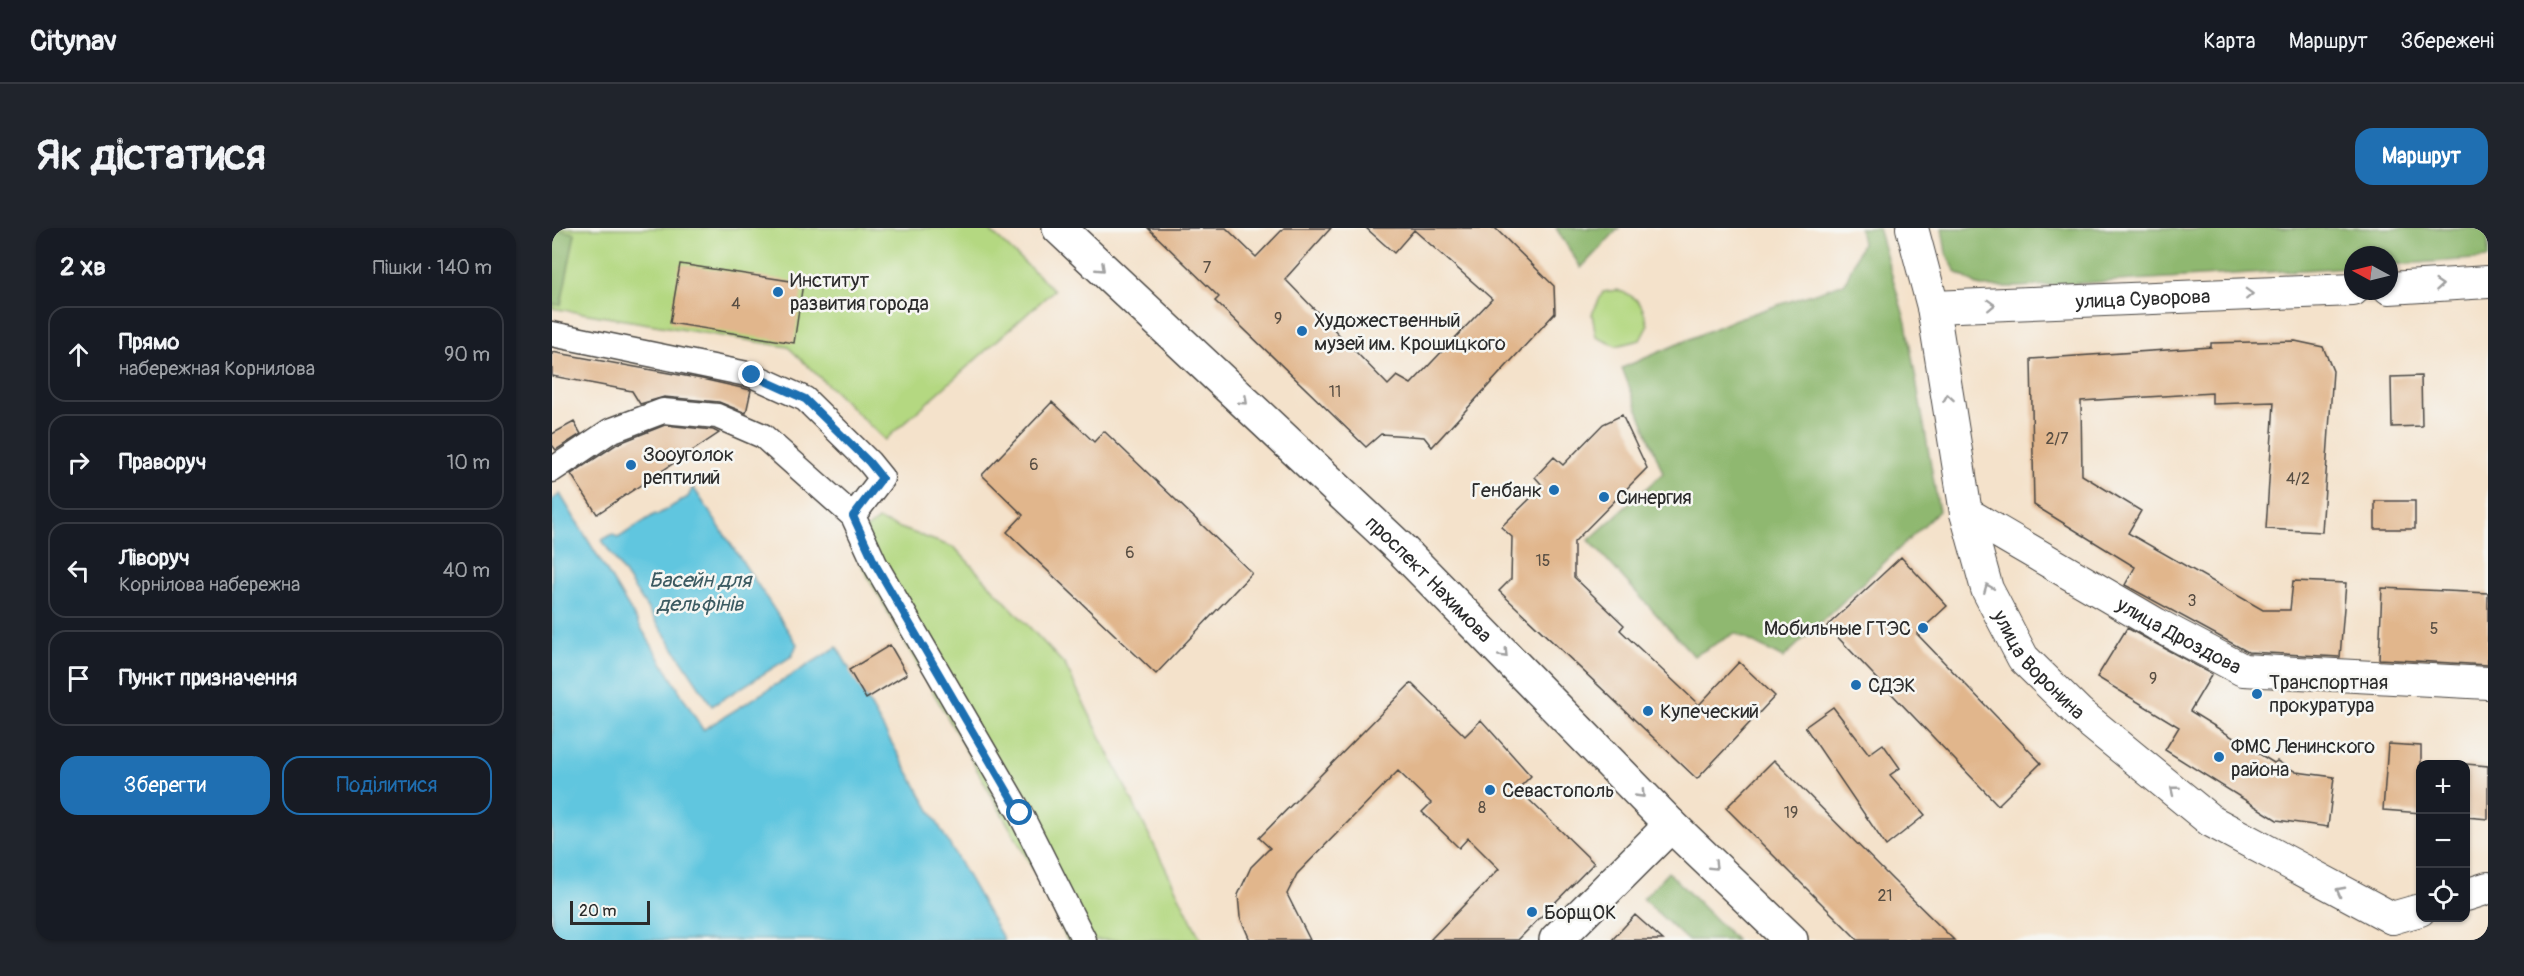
<!DOCTYPE html>
<html lang="uk">
<head>
<meta charset="utf-8">
<style>
	:root { --surface:#171b24; --page:#20242c; --text:#f1f3f6; --muted:#9ea1a6; --line:#363941; --accent:#1f6fb2 }
	body { margin:0; font-family:Pangolin,sans-serif; background:var(--page); color:var(--text) }
	.controls { position:absolute; right:18px; bottom:18px; display:grid; overflow:hidden; border-radius:12px; box-shadow:0 2px 4px #0004 }
	.controls button { width:54px; height:54px; display:grid; place-items:center; padding:0; border:0; border-bottom:2px solid var(--line); background:var(--surface); color:var(--text); font:30px sans-serif }
	.compass { position:absolute; left:1792px; top:18px; width:54px; height:54px; border-radius:50%; background:var(--surface); box-shadow:0 2px 4px #0004; rotate:277deg }
	.scale { position:absolute; left:18px; bottom:15px; width:80px; box-sizing:border-box; padding-left:6px; border:3px solid #2b2b2b; border-top:0; font-size:16px; line-height:21px; white-space:nowrap; color:#2b2b2b; -webkit-text-stroke:4px #f6f6f2; paint-order:stroke }
	.stop { position:absolute; width:18px; height:18px; margin:-14px; border:4px solid #1f6fb2; border-radius:50%; background:#fff }
	.stop.end { background:#1f6fb2; border-color:#fff; box-shadow:0 2px 6px #0008 }
	.list { margin:0; padding:0; list-style:none }
	h2 { display:flex; justify-content:space-between; align-items:center; height:78px; margin:0; padding:0 24px; font-size:26px }
	h2 small { font-size:20px; font-weight:400; color:var(--muted) }
	.list li { display:grid; grid-template-columns:39px 1fr auto; gap:18px; align-items:center; box-sizing:border-box; height:96px; margin:0 12px 12px; padding:0 12px; border:2px solid var(--line); border-radius:18px }
	.list b { display:block; font-size:22px; white-space:nowrap }
	.list p { margin:0; font-size:20px; white-space:nowrap; color:var(--muted) }
	.list em { font-size:20px; font-style:normal; color:var(--muted) }
	.actions { display:flex; gap:12px; padding:18px 24px }
	.actions a { flex:1; padding:14px 0; border:2px solid var(--accent); border-radius:18px; text-align:center; font-size:21px; color:var(--accent) }
	.actions .main { background:var(--accent); color:#fff }
	.icon { flex:none; width:33px; height:33px; fill:none; stroke:currentColor; stroke-width:2; stroke-linecap:round; stroke-linejoin:round }
	.map { position:relative; flex:none; width:1936px; height:712px; overflow:hidden; border-radius:18px }
	header { display:flex; align-items:center; gap:36px; box-sizing:border-box; height:84px; padding:0 30px; background:var(--surface); border-bottom:2px solid var(--line) }
	header strong { font-size:28px }
	nav { display:flex; gap:33px; margin-inline-start:auto; font-size:21px }
	.intro { display:flex; align-items:center; justify-content:space-between; box-sizing:border-box; height:144px; padding:0 36px }
	h1 { margin:0; font-size:42px }
	.button { padding:15px 27px; border-radius:18px; background:var(--accent); color:#fff; font-size:21px; font-weight:700 }
	main { display:flex; gap:36px; padding:0 36px }
	aside { flex:1; background:var(--surface); border-radius:18px; box-shadow:0 2px 4px #0004 }
	.map>svg:first-child { display:block }
</style>
</head>
<body>
<header>
<strong>Citynav</strong>
<nav><a>Карта</a><a>Маршрут</a><a>Збережені</a></nav>
</header>
<div class="intro"><h1>Як дістатися</h1><a class="button">Маршрут</a></div>
<main>
<aside>
<h2>2 хв<small>Пішки · 140 m</small></h2>
<ul class="list">
<li><svg class="icon" aria-label="ahead" viewBox="0 0 24 24"><path d="M12 20V5M6 11l6-6 6 6"/></svg><div><b>Прямо</b><p>набережная Корнилова</p></div><em>90 m</em></li>
<li><svg class="icon" aria-label="right" viewBox="0 0 24 24"><path d="M7 20v-9h11M14 6l5 5-5 5"/></svg><div><b>Праворуч</b></div><em>10 m</em></li>
<li><svg class="icon" aria-label="left" viewBox="0 0 24 24"><path d="M17 20v-9H6M10 6l-5 5 5 5"/></svg><div><b>Ліворуч</b><p>Корнілова набережна</p></div><em>40 m</em></li>
<li><svg class="icon" aria-label="arrive" viewBox="0 0 24 24"><path d="M6 21V4h12l-3 4 3 4H6"/></svg><div><b>Пункт призначення</b></div></li>
</ul>
<div class="actions"><a class="main">Зберегти</a><a>Поділитися</a></div>
</aside>
<div class="map">
<svg width="1936" height="712" viewBox="0 0 1936 712">
	<rect width="100%" height="100%" fill="#f6f6f2"/>
	<filter id="ink" filterUnits="userSpaceOnUse"><feTurbulence type="fractalNoise" baseFrequency=".0167" numOctaves="2"/><feDisplacementMap in="SourceGraphic" scale="12" xChannelSelector="R" yChannelSelector="G"/><feConvolveMatrix kernelMatrix="1 2 1 2 8 2 1 2 1" color-interpolation-filters="sRGB"/></filter>
	<filter id="wash" filterUnits="userSpaceOnUse"><feTurbulence type="fractalNoise" baseFrequency=".008" numOctaves="4" result="noise"/><feDisplacementMap in="SourceGraphic" scale="24" xChannelSelector="R" yChannelSelector="G"/><feGaussianBlur stdDeviation="1.35" result="paint"/><feColorMatrix in="noise" values="0 0 0 0 0 0 0 0 0 0 0 0 0 0 0 0 0 1.4 0 .05"/><feComposite in="paint" operator="in"/></filter>
	<g filter="url(#wash)">
		<rect width="100%" height="100%" fill="#f4e2cb"/>
		<path fill="#b4d881" stroke="#708256" stroke-width="1.5" d="M0,0H435L502,62L333,212L236,119L0,80Z
			M1065,62C1088,70 1090,75 1096,97L1088,112L1064,118L1044,109L1040,86L1051,64Z
			M326,292L403,320L513,437L649,712H515L489,655L297,315Z"/>
		<path fill="#8fb86f" stroke="#5d724d" stroke-width="1.5" d="M1004,0H1067L1029,40Z
			M1307,0H1326L1354,95L1387,283L1231,430L1183,405L1142,428L1037,312L1111,245L1070,140L1184,91L1293,55L1310,15Z
			M1390,0H1623L1631,2L1671,0H1936V30L1837,37V27H1801V39L1465,59H1428L1404,44L1394,25Z
			M0,1L23,5L9,77L0,76Z
			M1116,644L1184,712H1135L1091,671Z"/>
		<path fill="#61c6df" stroke="#467885" stroke-width="1.5" d="M141,259L245,416L240,428L160,478L50,312L61,306L66,310L103,286L105,287L136,269Z
			M8,266L151,502L285,419L452,712H0V272Z"/>
		<g id="blocks">
			<path fill="#e1b68c" d="M596,0H674L704,29L732,0H779L733,51L836,157L845,148L859,156L940,71L862,2L842,25L814,0H943L1002,58L1003,85L880,219L872,209L829,206L814,219L663,73L667,69Z
				M128,36L251,55L242,115L118,95Z
				M1743,113L1771,119L1781,143L1770,304L1714,301L1722,174L1660,176V165L1529,173L1530,247L1589,283L1576,305L1711,382H1738L1741,353L1794,355L1788,429L1696,424L1573,357L1583,339L1482,277L1479,131L1659,119V115Z
				M0,124L150,151L199,162L194,185L167,174L112,169L88,176L80,163L0,148Z
				M1869,148L1870,198L1840,199L1839,149Z
				M500,174L542,214L552,203L700,345L604,446L455,304L471,287L430,247Z
				M1070,187L1095,240L1022,314V349L1072,397L1068,402L1147,477L1187,434L1223,468L1145,551L947,363L959,351L960,309L949,299L991,258L983,249L1002,229L1011,237L1051,196Z
				M22,194L29,206L4,222L0,217V206Z
				M113,197L161,202L167,205L45,286L19,246L65,216Z
				M1823,273H1863V301H1823Z
				M1349,329L1395,378L1365,406L1489,535L1446,577L1275,398Z
				M1830,360L1936,365V437L1827,431Z
				M1575,400L1660,446L1638,483L1722,535L1725,533L1744,544L1782,549L1776,599L1725,592L1613,522L1627,499L1545,449Z
				M338,417L355,446L314,471L297,442Z
				M859,455L913,508L929,492L979,548L966,561L1042,635L966,712H878L947,641L916,610L907,620L870,584L879,575L846,543L745,646L735,666L758,712H698L688,689L686,667L699,639L718,620L707,610Z
				M1281,479L1317,526L1331,516L1348,540L1338,547L1373,587L1334,618L1253,499Z
				M1836,516L1869,518V585L1831,582Z
				M1222,532L1340,651L1402,712H1306L1174,580Z
				M1914,536L1936,538V591L1914,589Z
				M1083,687L1111,712H1060Z"/>
		</g>
	</g>
	<g filter="url(#ink)">
		<use href="#blocks" fill-opacity="0" stroke="#494643" stroke-width="1.5"/>
		<g fill="none" stroke-linecap="round" stroke-linejoin="round">
			<g stroke="#494643" stroke-width="27">
				<path id="pedestrian" d="M0,106L200,147L253,171L317,234L330,250L301,288
					M0,242L58,203L111,183L165,188L211,208L301,288L323,336L468,585L532,712"/>
			</g>
			<g stroke="#494643" stroke-width="34">
				<g id="minor">
					<path id="s1" d="M1360,0L1381,79L1414,285L1435,361L1471,430L1527,485L1659,593L1840,690"/>
					<path d="M1837,60L1936,54"/>
					<path id="s2" d="M1381,79L1801,62"/>
					<path id="s3" d="M1414,285L1604,396L1691,442L1936,455"/>
					<path d="M1914,667L1936,660"/>
					<path d="M1840,690L1868,682"/>
				</g>
			</g>
			<g stroke="#494643" stroke-width="36">
				<path id="tertiary" d="M1004,712L1119,597"/>
			</g>
			<g stroke="#494643" stroke-width="36">
				<g id="secondary">
					<path id="s4" d="M507,0L849,321L1119,597L1239,712"/>
				</g>
			</g>
			<use href="#pedestrian" stroke="#fff" stroke-width="24"/>
			<use href="#minor" stroke="#fff" stroke-width="32"/>
			<use href="#tertiary" stroke="#fff" stroke-width="33"/>
			<use href="#secondary" stroke="#fff" stroke-width="33"/>
		</g>
		<defs><path id="oneway-chevron" d="M-2-3.5L2.5 0L-2 3.5" fill="none" stroke-width="1.6" stroke-linecap="round" stroke-linejoin="round" transform="scale(1.5)"/></defs>
		<g stroke="#a0a0a0">
			<use href="#oneway-chevron" transform="translate(549 40) rotate(43)"/>
			<use href="#oneway-chevron" transform="translate(1887 57) rotate(-4)"/>
			<use href="#oneway-chevron" transform="translate(1697 66) rotate(-2)"/>
			<use href="#oneway-chevron" transform="translate(1439 77) rotate(-2)"/>
			<use href="#oneway-chevron" transform="translate(1396 170) rotate(-99)"/>
			<use href="#oneway-chevron" transform="translate(692 173) rotate(43)"/>
			<use href="#oneway-chevron" transform="translate(1436 360) rotate(-112)"/>
			<use href="#oneway-chevron" transform="translate(952 426) rotate(46)"/>
			<use href="#oneway-chevron" transform="translate(1622 562) rotate(-141)"/>
			<use href="#oneway-chevron" transform="translate(1089 566) rotate(46)"/>
			<use href="#oneway-chevron" transform="translate(1162 638) rotate(44)"/>
			<use href="#oneway-chevron" transform="translate(1788 663) rotate(-152)"/>
		</g>
	</g>
	<g fill="none" stroke-linecap="round" stroke-linejoin="round" filter="url(#ink)">
		<path stroke="#1f6fb2" stroke-width="8" d="M200,147L253,171L317,234L330,250L301,288L323,336L468,585"/>
	</g>
	<g fill="#1f6fb2" stroke="#f6f6f2" stroke-width="2">
		<circle cx="226" cy="64" r="6"/>
		<circle cx="750" cy="103" r="6"/>
		<circle cx="79" cy="237" r="6"/>
		<circle cx="1002" cy="262" r="6"/>
		<circle cx="1052" cy="269" r="6"/>
		<circle cx="1371" cy="400" r="6"/>
		<circle cx="1304" cy="457" r="6"/>
		<circle cx="1705" cy="466" r="6"/>
		<circle cx="1096" cy="483" r="6"/>
		<circle cx="1667" cy="529" r="6"/>
		<circle cx="938" cy="562" r="6"/>
		<circle cx="980" cy="684" r="6"/>
	</g>
	<g text-anchor="middle" stroke-width="5" stroke-linejoin="round" paint-order="stroke">
		<g font-size="16" fill="#584e43">
			<text x="655" y="45">7</text>
			<text x="184" y="81">4</text>
			<text x="726" y="96">9</text>
			<text x="783" y="169">11</text>
			<text x="1505" y="216">2/7</text>
			<text x="482" y="242">6</text>
			<text x="1746" y="256">4/2</text>
			<text x="578" y="330">6</text>
			<text x="991" y="338">15</text>
			<text x="1640" y="378">3</text>
			<text x="1882" y="406">5</text>
			<text x="1601" y="456">9</text>
			<text x="930" y="585">8</text>
			<text x="1239" y="590">19</text>
			<text x="1333" y="673">21</text>
		</g>
		<g font-size="20" fill="#2b2b2b" stroke="#f6f6f2" text-anchor="start">
			<text x="238" y="59">Институт<tspan x="238" dy="23">развития города</tspan></text>
			<text x="762" y="99">Художественный<tspan x="762" dy="23">музей им. Крошицкого</tspan></text>
			<text x="91" y="233">Зооуголок<tspan x="91" dy="23">рептилий</tspan></text>
			<text x="990" y="269" text-anchor="end">Генбанк</text>
			<text x="1064" y="276">Синергия</text>
			<text x="1359" y="407" text-anchor="end">Мобильные ГТЭС</text>
			<text x="1717" y="461">Транспортная<tspan x="1717" dy="23">прокуратура</tspan></text>
			<text x="1316" y="464">СДЭК</text>
			<text x="1108" y="490">Купеческий</text>
			<text x="1679" y="525">ФМС Ленинского<tspan x="1679" dy="23">района</tspan></text>
			<text x="950" y="569">Севастополь</text>
			<text x="992" y="691">БорщОК</text>
		</g>
		<g font-size="20" fill="#2b2b2b" stroke="#f6f6f2">
			<text dy="7" stroke="none"><textPath href="#s2" startOffset="210">улица Суворова</textPath></text>
			<text dy="7" stroke="none"><textPath href="#s4" startOffset="510">проспект Нахимова</textPath></text>
			<text dy="7" stroke="none"><textPath href="#s3" startOffset="246">улица Дроздова</textPath></text>
			<text dy="7" stroke="none"><textPath href="#s1" startOffset="462">улица Воронина</textPath></text>
		</g>
		<g font-size="21" font-style="italic" fill="#3b5a61" stroke="#f6f6f2">
			<text x="148" y="359">Басейн для<tspan x="148" dy="24">дельфiнiв</tspan></text>
		</g>
	</g>
</svg>
<div class="controls">
<button>+</button>
<button>−</button>
<button><svg class="icon" aria-label="locate" viewBox="0 0 24 24"><circle cx="12" cy="12" r="6"/><path d="M12 2v4M12 18v4M2 12h4M18 12h4"/></svg></button>
</div>
<svg class="compass" viewBox="-18 -18 36 36"><path d="M0-13l5 13h-10z" fill="#e53935"/><path d="M0 13l5-13h-10z" fill="#9ea1a6"/></svg>
<div class="scale">20 m</div>
<div class="stop" style="left:468px;top:585px"></div>
<div class="stop end" style="left:200px;top:147px"></div>
</div>
</main>
</body>
</html>
